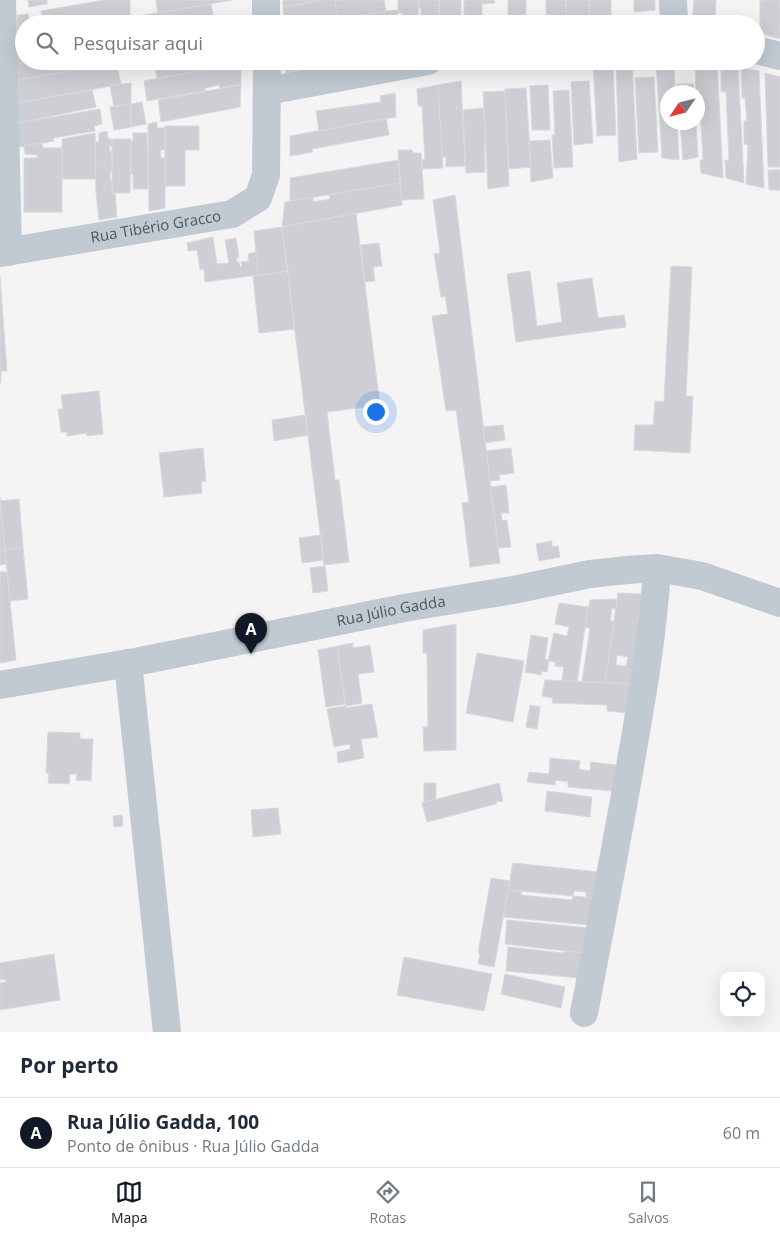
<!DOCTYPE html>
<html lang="pt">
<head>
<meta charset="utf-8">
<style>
	:root { --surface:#fff; --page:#f6f6f7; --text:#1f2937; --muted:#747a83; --line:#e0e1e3; --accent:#111827 }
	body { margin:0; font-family:"Open Sans",sans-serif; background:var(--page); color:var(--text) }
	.controls { position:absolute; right:15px; bottom:15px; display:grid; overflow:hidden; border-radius:10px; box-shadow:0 5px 20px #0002 }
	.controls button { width:45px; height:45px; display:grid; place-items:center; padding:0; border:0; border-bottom:1px solid var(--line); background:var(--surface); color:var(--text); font:25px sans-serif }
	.compass { position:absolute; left:660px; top:85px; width:45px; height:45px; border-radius:50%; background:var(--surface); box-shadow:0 5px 20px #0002; rotate:235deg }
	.you { position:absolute; left:375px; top:411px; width:18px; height:18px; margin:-12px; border:4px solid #fff; border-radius:50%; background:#1a73e8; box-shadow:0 0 0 8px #1a73e833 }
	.badge { display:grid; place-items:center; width:32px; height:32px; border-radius:50%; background:var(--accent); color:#fff; font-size:16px; font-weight:700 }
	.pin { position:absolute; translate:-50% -41px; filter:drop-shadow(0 1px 2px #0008) }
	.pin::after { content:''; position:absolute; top:26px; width:18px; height:15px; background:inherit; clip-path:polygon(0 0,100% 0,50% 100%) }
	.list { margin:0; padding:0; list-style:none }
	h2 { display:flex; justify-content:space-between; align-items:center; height:65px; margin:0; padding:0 20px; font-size:21px }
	h2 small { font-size:16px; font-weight:400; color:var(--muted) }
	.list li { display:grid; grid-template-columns:32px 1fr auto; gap:15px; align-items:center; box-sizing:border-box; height:70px; padding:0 20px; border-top:1px solid var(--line) }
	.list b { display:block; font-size:19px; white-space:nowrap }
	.list p { margin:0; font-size:16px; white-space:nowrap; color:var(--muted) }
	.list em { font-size:16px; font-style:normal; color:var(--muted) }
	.icon { flex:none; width:28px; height:28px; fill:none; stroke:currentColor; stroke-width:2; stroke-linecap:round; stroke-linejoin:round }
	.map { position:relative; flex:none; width:780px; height:1032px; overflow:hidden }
	.search { position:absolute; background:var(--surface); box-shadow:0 5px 20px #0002; left:15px; right:15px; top:15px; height:55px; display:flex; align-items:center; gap:12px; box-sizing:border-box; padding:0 18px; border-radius:28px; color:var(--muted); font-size:19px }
	.sheet { height:135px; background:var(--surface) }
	nav { display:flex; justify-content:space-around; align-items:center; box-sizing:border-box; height:70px; border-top:1px solid var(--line); background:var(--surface); font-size:14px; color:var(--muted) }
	nav a { display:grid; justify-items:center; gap:2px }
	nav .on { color:var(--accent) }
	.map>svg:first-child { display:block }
</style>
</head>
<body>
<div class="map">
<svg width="780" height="1032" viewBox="0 0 780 1032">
	<rect width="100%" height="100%" fill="#f5f3f3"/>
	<path fill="#cdcfd5" stroke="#d7d9de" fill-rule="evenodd" d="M28,0H47V4L29,7Z
		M104,0H130V18L113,21V16L68,24H24V37L17,38V15L28,14L29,19L42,17L41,11Z
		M156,0H232L158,13Z
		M283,0H323L283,7Z
		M323,0H335L338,19L312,24H284L283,7Z
		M335,0H384L386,11L338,19Z
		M398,0H419L418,24H402V13H398Z
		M418,0H439L440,16H421V8H419Z
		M439,0H461V24H444V20H439Z
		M464,0H482V24H461V16H464Z
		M482,0H494L495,3L482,4Z
		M508,0H526V24H508Z
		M546,0H566V22L546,24Z
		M566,0H589V19L566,22Z
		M589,0H611V16L589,19Z
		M634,0H655V10L634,12Z
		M694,0H716L715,24H692Z
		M760,0H780V39L760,33Z
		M211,4L215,24H169L168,19L151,23L150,14Z
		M398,10L397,24H312L386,11Z
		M150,14L151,24H131L130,18Z
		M130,18L131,24H110V22Z
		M241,19V24H218Z
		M24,37V58L17,59V38Z
		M24,58V61H93L94,66L18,80L17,59Z
		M154,61H241V63L157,79Z
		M286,61H345L286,73Z
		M593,61H612V63L607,64V70L613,69L616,135L597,136Z
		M616,61H632L637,159L619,162Z
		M656,61H674L675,92H668V122H677L679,160L662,158Z
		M695,61H717L723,178L701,173L700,160H703L699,90H696Z
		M116,63L121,84L18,103V80Z
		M241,63V84L220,88L219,85L205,88V91L147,101L144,81Z
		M721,63L738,66L744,183L726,178L725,160L729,161L726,92H721Z
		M741,68L759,71L764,188L746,184L748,145L744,144V121H747L745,98H742Z
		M765,73L780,77V167H768Z
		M654,77L658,152L639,153L635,78Z
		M461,81L465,166L446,167V157H442L438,85Z
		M589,81L593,143L574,145L571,82Z
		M131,83V104L114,107L110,86Z
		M677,84H693L694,92H678Z
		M241,85L240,107L161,122L158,100Z
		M438,85L443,168L423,169L422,160H425L422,106H418L417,89Z
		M548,85L550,130H532L530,86Z
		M526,88L531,167L509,169L505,89Z
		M92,90L96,107L18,123V103Z
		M569,90L573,167L554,168L552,135H555L553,91Z
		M505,91L509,186L488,189L483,92Z
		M395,93L396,117L319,131L316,111L381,102L380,96Z
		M142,102L146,124L131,127V104Z
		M131,104V127L114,130L110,107Z
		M484,108L485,172L466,173L463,110Z
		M100,109L102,124L94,126L95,131L53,138L54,141L19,147L18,123Z
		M386,118L389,135L312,149L313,152L290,156V136Z
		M157,122V128H165V150H160L161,158H165V208L149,211L148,124Z
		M680,122H696L698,157L683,160Z
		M165,126H199V150H185V186H165Z
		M107,131L108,139H112V146H109L110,152L112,151V172L110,171V180H112V193H115L117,217L99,220L96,192L95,142H99V133Z
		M95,133L96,179H62V139Z
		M133,133H147L148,189H133V174H131V141H133Z
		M112,139H131L130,193H112Z
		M550,140L553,178L531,182L529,141Z
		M42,143L43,148H62V212H24V158H37V155L25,154L24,146Z
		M398,150H412L413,153H421L424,199L402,200Z
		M399,160L400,183L290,201V178Z
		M768,170H780V190H769Z
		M400,183L402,205L282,227L285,202L313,197V202L330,199L329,195Z
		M455,195L500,563L470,567L462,503L469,502L456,410L446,411L432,316L448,314L445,296L441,297L434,254L440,253L433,200Z
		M356,213L380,405L327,412L335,480H339L349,562L324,565L282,227Z
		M282,227L288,271L258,275L254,231Z
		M213,237L217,264L229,263L225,240L236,238L239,257H236L237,262H239L240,267H242L241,262L249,261L248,254L256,252L258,275L205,282L204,269L200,270L197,250L188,251L187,243Z
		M379,243L382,266L373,267L375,281L365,282L361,245Z
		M671,266L692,267L686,396H693L690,453L634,450L635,425H653L655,401L664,402Z
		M288,271L295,329L259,333L253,276Z
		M530,271L537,326L562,322L557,283L592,278L598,318L624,315L626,327L516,342L507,274Z
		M0,277L7,371H1V383H0Z
		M99,391L103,434L87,436V433L67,436V432H61L58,409H63L61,395Z
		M306,415L308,435L274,441L272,420Z
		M503,425L505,440L485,443L483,427Z
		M203,448L206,481L201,482L202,493L164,497L159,453Z
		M511,448L514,473L499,475L500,480L490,481L486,451Z
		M506,485L509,513H501L502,521L507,520L511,547L498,548L491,487Z
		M0,497L5,550L0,551Z
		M19,499L23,547L5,550L0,501Z
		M321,535L324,560L302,563L299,538Z
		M552,541V547L558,546L560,557L539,561L536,544Z
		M23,547L28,599L10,601L5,550Z
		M5,550L6,564L0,565V551Z
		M325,566L328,591L313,593L310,568Z
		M0,572H7L16,660L0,663Z
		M618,593L643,594L638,620H643L633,684L605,683ZM617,655L628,657L626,666L616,665Z
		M617,599L616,609L612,608L610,621H614L605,683L582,682L590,628L585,627L590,600Z
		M559,603L588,607L577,682L562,681L564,667L555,666L556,662L548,661L554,633L567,636L569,627L555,624Z
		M456,624V750L424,751L423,727H428L427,653H423V630Z
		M531,635L548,638L545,659L549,660L547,672L542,671L541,675L525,672Z
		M353,643V648L370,645L374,672L358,674L362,703L346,706L337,646Z
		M337,646L345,704L326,707L318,650Z
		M477,653L524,661L513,722L466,713Z
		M545,680L633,684L628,713L607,711V705L552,703L553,698L542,696Z
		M372,704L378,737L361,739L364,758L338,763L337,752L350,749V744L334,747L327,709L346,706V708Z
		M530,705L540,707L537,729L526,727Z
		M48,732L80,733V739H93L91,781L76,780L77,774H70L69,784L48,783L49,773H46Z
		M550,758L580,761L579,769L590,771L591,762L617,765L613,791L568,787V782L556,780L555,785L527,782L529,772L549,774Z
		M424,783H436V799L424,802Z
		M499,783L503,801L496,802V804L427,822L422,803Z
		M547,791L592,797L590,817L545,811Z
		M278,808L281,834L253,837L251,810Z
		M122,815L123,826L114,827L113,816Z
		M513,863L599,872L594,898L586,897V892L574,891L573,896L508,890Z
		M491,878L510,881L494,967L478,964L480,954L478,953Z
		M508,890L521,891V895L572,900L573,896L594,898L589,925L503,917Z
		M507,920L589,928L584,953L505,944Z
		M508,947L563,953L564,951L584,953L579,978L506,971Z
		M54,954L60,1000L0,1010V983L6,982L5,979L0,980V963Z
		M404,957L492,974L484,1011L397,995Z
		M505,974L565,987L561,1008L501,994Z"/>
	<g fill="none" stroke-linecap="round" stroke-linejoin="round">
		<g stroke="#c1cad2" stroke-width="28">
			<path d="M2,0L8,252"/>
			<path d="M266,0V24"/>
			<path d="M673,0L674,24"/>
			<path d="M756,50L780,56"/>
			<path d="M267,91L428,61"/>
			<path id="s1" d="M0,253L232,214L258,198L266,175L267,61"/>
			<path d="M128,663L167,1032"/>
			<path id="s2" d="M0,685L135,662L404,608L513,590L590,574L627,570L657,568L702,576L780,603"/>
			<path d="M584,1013C599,935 614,857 628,778C640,709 653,639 657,568"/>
		</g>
	</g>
	<g text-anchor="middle" stroke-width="5" stroke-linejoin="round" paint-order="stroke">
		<g font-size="15" fill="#4a5661" stroke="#fff">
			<text dy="5" stroke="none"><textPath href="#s1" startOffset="158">Rua Tibério Gracco</textPath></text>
			<text dy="5" stroke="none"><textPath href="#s2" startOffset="398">Rua Júlio Gadda</textPath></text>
		</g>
	</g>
</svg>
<div class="controls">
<button><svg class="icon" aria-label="locate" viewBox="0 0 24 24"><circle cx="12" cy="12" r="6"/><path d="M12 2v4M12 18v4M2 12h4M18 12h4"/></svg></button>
</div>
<svg class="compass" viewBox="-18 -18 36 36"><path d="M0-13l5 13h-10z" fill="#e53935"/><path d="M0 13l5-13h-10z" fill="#747a83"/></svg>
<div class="you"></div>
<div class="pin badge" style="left:251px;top:654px">A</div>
<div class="search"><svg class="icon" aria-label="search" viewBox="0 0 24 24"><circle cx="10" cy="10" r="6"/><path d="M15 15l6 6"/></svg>Pesquisar aqui</div>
</div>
<section class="sheet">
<h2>Por perto<small></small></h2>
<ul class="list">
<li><span class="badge">A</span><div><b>Rua Júlio Gadda, 100</b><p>Ponto de ônibus · Rua Júlio Gadda</p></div><em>60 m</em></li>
</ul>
</section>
<nav>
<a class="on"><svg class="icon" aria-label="map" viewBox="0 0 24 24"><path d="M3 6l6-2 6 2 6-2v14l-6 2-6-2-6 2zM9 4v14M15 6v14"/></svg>Mapa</a>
<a><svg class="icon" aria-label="directions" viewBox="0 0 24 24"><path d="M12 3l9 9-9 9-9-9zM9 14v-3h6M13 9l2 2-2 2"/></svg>Rotas</a>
<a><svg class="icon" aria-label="saved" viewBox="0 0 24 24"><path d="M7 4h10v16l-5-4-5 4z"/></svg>Salvos</a>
</nav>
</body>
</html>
